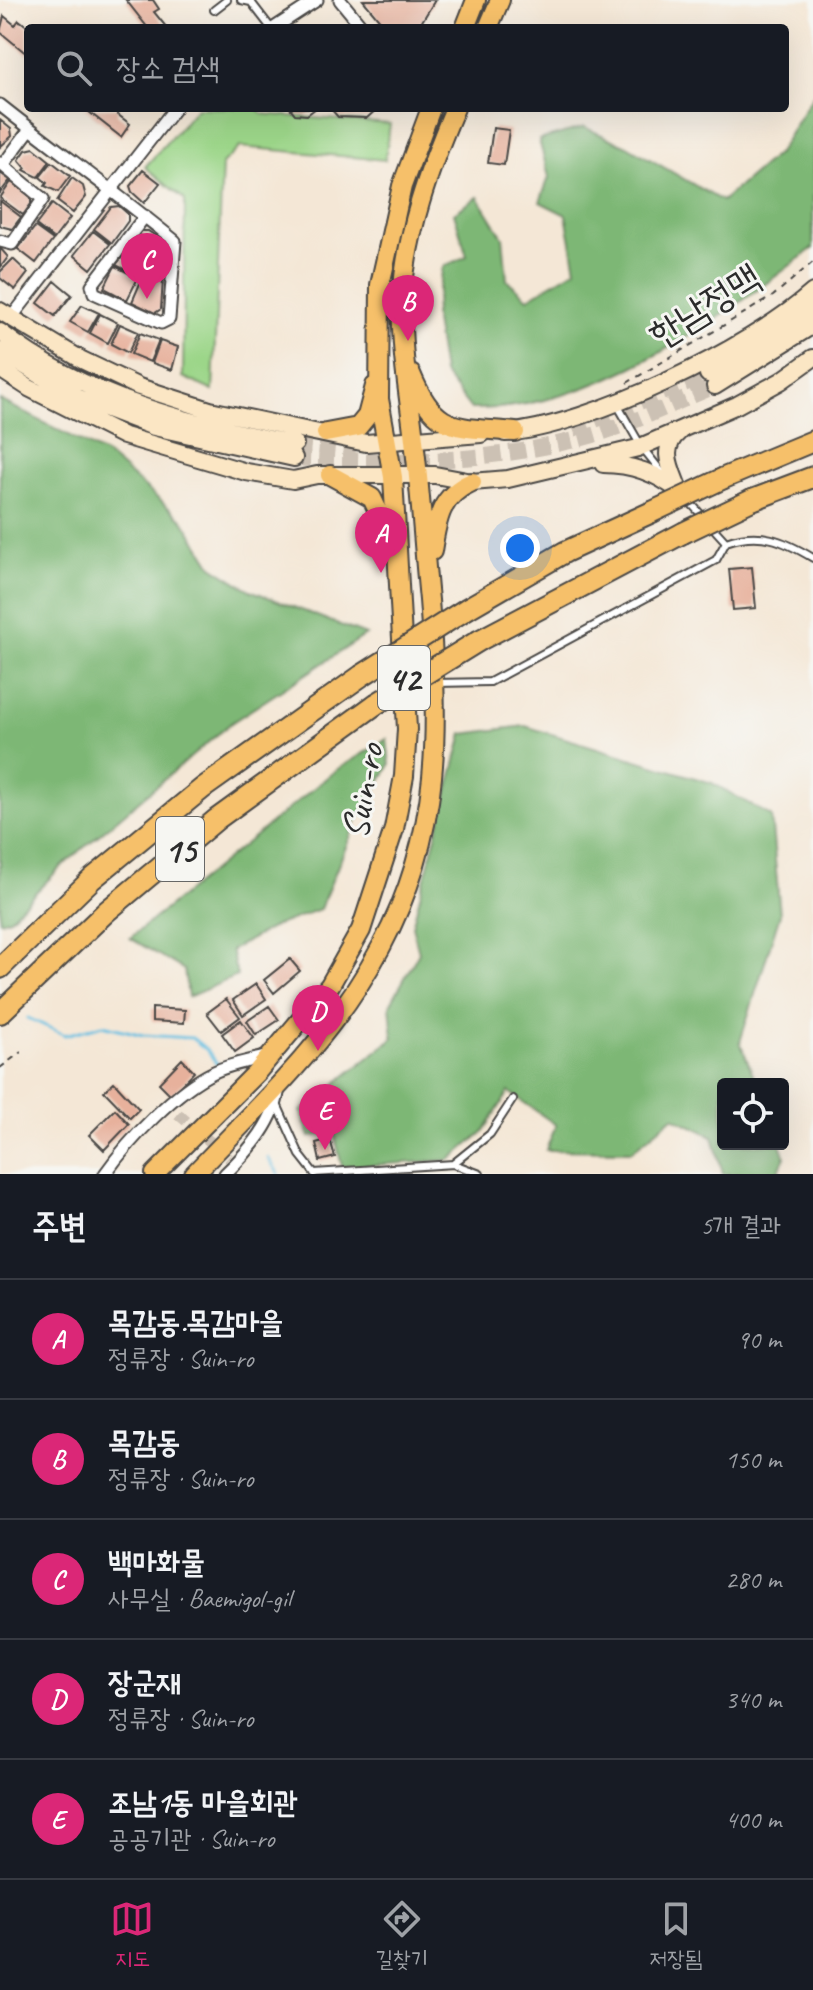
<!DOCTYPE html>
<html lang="ko">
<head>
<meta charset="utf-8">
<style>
	:root { --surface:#171b24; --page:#242831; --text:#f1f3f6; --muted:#9ea1a6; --line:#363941; --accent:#db2777 }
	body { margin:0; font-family:Caveat,"Poor Story",sans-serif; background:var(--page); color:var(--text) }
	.controls { position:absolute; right:24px; bottom:24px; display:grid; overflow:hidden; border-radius:8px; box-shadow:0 8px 32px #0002 }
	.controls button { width:72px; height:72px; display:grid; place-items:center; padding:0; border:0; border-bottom:2px solid var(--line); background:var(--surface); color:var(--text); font:40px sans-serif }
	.you { position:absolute; left:520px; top:548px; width:28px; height:28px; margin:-20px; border:6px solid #fff; border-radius:50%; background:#1a73e8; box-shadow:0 0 0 12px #1a73e833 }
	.badge { display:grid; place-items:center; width:52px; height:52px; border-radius:50%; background:var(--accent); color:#fff; font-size:26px; font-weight:700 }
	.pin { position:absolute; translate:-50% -66px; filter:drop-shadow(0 2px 4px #0008) }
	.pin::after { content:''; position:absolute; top:42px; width:28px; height:24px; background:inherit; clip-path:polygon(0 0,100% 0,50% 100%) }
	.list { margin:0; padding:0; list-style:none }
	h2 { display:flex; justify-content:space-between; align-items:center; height:104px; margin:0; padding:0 32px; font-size:34px }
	h2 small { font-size:26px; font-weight:400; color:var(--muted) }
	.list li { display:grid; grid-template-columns:52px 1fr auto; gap:24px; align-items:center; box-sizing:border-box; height:120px; padding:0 32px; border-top:2px solid var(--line) }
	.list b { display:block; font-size:30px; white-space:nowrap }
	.list p { margin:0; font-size:26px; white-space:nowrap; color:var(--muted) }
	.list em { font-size:26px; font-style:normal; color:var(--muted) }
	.icon { flex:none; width:44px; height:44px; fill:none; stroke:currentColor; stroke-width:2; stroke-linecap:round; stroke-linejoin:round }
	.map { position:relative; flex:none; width:813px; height:1174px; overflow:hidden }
	.search { position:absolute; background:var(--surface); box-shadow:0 8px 32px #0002; left:24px; right:24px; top:24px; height:88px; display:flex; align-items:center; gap:20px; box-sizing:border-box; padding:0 28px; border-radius:8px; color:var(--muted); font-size:30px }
	.sheet { height:704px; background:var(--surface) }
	nav { display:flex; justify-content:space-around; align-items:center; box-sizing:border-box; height:112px; border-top:2px solid var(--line); background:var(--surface); font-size:22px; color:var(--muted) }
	nav a { display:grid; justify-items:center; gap:4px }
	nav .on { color:var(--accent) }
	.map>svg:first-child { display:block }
</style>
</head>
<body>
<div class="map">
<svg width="813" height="1174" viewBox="0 0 813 1174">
	<rect width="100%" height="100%" fill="#f6f6f2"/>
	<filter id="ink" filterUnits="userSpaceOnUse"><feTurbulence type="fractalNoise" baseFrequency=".0125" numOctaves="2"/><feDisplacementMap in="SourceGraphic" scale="16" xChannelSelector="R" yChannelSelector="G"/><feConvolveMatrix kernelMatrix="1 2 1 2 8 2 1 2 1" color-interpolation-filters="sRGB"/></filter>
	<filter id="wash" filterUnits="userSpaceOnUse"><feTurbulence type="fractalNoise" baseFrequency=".006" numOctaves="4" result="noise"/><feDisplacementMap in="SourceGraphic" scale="32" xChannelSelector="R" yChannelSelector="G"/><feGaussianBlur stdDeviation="1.8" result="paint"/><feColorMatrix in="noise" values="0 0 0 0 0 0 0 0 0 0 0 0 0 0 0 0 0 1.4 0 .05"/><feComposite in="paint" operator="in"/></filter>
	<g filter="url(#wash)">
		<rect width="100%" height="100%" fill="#f4e7d6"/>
		<path fill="#9cd689" stroke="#64805a" stroke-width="2" d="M197,108H257L262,114L390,124L385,160L240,147L222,164L213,391L183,377L185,200L145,167Z"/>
		<path fill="#7db775" stroke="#547150" stroke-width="2" d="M813,95V248C720,320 594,411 471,409L443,373L434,314L443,267L467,256L454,213L478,197L503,237L507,280L528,298L576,269L566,215L540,202L549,177L539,140L584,127L627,146L722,201L778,153Z
			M0,400L107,455L183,520L212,566L250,590L366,635L231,723L61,867L10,918L0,921Z
			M525,726L712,783L771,816L780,914L740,1042L757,1084H723V1144H780L785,1157L777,1174H723L713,1136L673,1117L632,1151L546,1150L556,1125L509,1092L483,1132L450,1160L342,1167L334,1132L310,1137L301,1111L393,1038L390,1005L419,952L412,926L463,734Z
			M387,739L390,765L358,818L320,909L275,926L231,950L237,976L188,997L184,970L130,938L336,770Z"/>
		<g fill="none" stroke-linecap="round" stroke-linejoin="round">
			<path stroke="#64bfe1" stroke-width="3" d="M28,1018L65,1035L103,1025L143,1035L192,1038L207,1050L218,1065
				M268,1158L279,1174"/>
		</g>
		<g id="blocks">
			<path fill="#e7b19c" d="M126,0H153L159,9L154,12L167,28H148Z
				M363,0H435L418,28H386Z
				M4,16L15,25L19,20L28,27V55L0,32Z
				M84,108H118L117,114L130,124L121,137Z
				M290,108H316L307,115L295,114Z
				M330,108H378L367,118L338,117Z
				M0,120L11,129L12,136L0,147Z
				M493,128L509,130L504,165L488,163Z
				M34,148L50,161L38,177L24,170L26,168L19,160L26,150Z
				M52,162L70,176L58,192L45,186L47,183L40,177Z
				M143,170L160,183L144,203L132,192L130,186Z
				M0,173L10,180L0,193Z
				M72,178L83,186L86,197L73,213L57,201Z
				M11,182L31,197V204L23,215L0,198Z
				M0,201L21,217L12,229L0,226Z
				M52,204L70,218L54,239L36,225Z
				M119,206L128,214V221L112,243L94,229L111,207Z
				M35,227L53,240L36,263L18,249Z
				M93,231L110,244L91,269L74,255Z
				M141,231H148L163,241L164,263L131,246Z
				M130,247L150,257L139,277L116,265Z
				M0,248L8,257L0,268Z
				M151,258L164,264L161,309L155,313L132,302Z
				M13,259L28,273L15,290L0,278V272Z
				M115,266L138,278L127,300L104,288Z
				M55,281L72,295L55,316L38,303Z
				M82,305L99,313L88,332L70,322Z
				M100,314L118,323L108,343L90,333Z
				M120,324L138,332L128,353L111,344Z
				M140,333L159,340L150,362L131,354Z
				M160,341L178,347L172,370L152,363Z
				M752,567L756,608L733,610L729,569Z
				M290,959L300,971L274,993L264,980Z
				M256,984L266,999L243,1015L233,1000Z
				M226,999L240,1017L221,1031L207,1013Z
				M269,1006L279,1020L256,1035L247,1021Z
				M152,1008L185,1010L184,1023L152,1021Z
				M241,1020L254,1038L235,1052L222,1034Z
				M182,1059L194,1072L171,1095L159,1083Z
				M114,1082L139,1109L130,1118L104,1091Z
				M115,1109L129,1124L104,1150L89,1135Z
				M330,1139L335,1157L320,1161L316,1143Z"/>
		</g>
	</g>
	<g filter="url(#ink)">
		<use href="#blocks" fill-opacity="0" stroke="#494745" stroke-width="2"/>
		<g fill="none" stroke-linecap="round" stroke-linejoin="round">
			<path stroke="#ccc1b4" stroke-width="11" stroke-dasharray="11 5.5" stroke-linecap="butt" d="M178,1114L229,1158"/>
			<path stroke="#ccc1b4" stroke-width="16" stroke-dasharray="16 8" stroke-linecap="butt" d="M573,429L708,374
				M295,444L356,450
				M294,458C399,463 487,464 590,436C633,424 674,403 715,386"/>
			<g stroke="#494745" stroke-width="10">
				<path id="lane" d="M241,0L251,2L271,28
					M214,10L227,0
					M618,406L641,446L665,476
					M687,499L726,542C760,530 783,540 813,558
					M435,683L490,682L716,560L726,542
					M277,1104L300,1155L315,1174
					M454,1163L490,1134L513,1099
					M314,1173L454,1164L480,1174"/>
			</g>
			<g stroke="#494745" stroke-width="15">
				<path id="street" d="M340,0L363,28
					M274,28L317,0
					M0,105C58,151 118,194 175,241L169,319L161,323L94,293L92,285L145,216
					M0,163L43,199L12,244L0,241
					M3,165L30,129
					M11,318L175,108
					M105,1174C129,1140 176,1090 214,1072C230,1064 251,1061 268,1056
					M225,1174C249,1151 277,1120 279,1085"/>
			</g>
			<g stroke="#494745" stroke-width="20">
				<path id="secondary" d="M0,311L82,360L139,387L210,410L366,443L481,434
					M0,332C84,398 192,425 295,444
					M0,351L78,398L154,427L294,458
					M0,369L29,388L124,436L246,472L293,480L317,475H435L472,482L508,479L638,448L737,405L781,381L813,358
					M708,374L813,307
					M715,386L813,325
					M505,433C590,426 749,349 813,292
					M603,464C631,464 658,474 679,491
					M679,490C671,468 659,449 679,432"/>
			</g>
			<g stroke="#494745" stroke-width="22">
				<path id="primary" d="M465,28L476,0
					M488,28L500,0
					M411,374C436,435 456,426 515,432
					M326,433L358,427L367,416L375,386
					M330,475L372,498L391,539
					M432,551C437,519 440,496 472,482
					M155,1174L257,1072L330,985L361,930L394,829L404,776L407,729L393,477L379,399L380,285L402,186L431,108
					M194,1174C262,1103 335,1035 381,947C443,831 439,726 429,600C424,550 421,499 415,449C410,399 400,350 402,299C406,233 429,169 455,108"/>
			</g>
			<g stroke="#494745" stroke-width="24">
				<path id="highway" d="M724,478L813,441
					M752,500L813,477
					M468,608L565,552L652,512
					M480,640L683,533
					M0,968L92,879L203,788L361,676
					M0,1013L107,911L217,819L376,704"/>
			</g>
			<path stroke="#494745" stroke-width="2" stroke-dasharray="6 6" stroke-linecap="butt" d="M627,383L773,296L813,262
				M0,1068L21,1052"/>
			<use href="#lane" stroke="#fff" stroke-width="6"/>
			<use href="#street" stroke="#fff" stroke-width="11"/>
			<use href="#secondary" stroke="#fbe6c4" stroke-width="16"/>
			<use href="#primary" stroke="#f6c06b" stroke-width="18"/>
			<use href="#highway" stroke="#f6c06b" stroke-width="20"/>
			<g stroke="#494745" stroke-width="24" stroke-linecap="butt">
				<path id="highway-bridge" d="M652,512L724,478
					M683,533L752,500
					M361,676L468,608
					M376,704L480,640"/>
			</g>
			<use href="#highway-bridge" stroke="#f6c06b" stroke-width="20"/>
		</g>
	</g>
	<g text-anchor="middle" stroke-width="6" stroke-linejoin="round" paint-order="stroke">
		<g fill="#f6f6f2" stroke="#686867" stroke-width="2">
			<rect x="378" y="646" width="52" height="64" rx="6"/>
			<rect x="156" y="817" width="48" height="64" rx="6"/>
		</g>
		<g font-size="36" font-weight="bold" fill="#2b2b2b">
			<text x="404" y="691">42</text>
			<text x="180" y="862">15</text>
		</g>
		<g font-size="38" fill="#2b2b2b" stroke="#f6f6f2">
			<text transform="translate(704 305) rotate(-32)" y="13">한남정맥</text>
			<text transform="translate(362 791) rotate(-80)" y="13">Suin-ro</text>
		</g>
	</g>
</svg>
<div class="controls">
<button><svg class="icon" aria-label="locate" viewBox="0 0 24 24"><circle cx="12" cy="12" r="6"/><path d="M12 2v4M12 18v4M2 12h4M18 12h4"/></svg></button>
</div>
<div class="you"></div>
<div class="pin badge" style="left:381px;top:573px">A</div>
<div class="pin badge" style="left:408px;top:341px">B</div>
<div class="pin badge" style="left:147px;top:299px">C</div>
<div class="pin badge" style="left:318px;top:1051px">D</div>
<div class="pin badge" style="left:325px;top:1150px">E</div>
<div class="search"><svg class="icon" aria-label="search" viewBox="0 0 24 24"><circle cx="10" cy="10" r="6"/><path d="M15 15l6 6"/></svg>장소 검색</div>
</div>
<section class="sheet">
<h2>주변<small>5개 결과</small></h2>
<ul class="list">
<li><span class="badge">A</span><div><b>목감동.목감마을</b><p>정류장 · Suin-ro</p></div><em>90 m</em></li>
<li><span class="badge">B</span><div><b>목감동</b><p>정류장 · Suin-ro</p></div><em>150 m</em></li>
<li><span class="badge">C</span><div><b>백마화물</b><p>사무실 · Baemigol-gil</p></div><em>280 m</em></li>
<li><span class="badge">D</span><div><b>장군재</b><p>정류장 · Suin-ro</p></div><em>340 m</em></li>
<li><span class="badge">E</span><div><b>조남1동 마을회관</b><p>공공기관 · Suin-ro</p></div><em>400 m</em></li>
</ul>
</section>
<nav>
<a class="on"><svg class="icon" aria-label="map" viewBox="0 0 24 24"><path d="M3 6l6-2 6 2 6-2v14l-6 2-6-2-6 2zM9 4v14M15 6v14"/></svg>지도</a>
<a><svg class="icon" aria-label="directions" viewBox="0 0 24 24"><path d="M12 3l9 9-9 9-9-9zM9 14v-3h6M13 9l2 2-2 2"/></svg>길찾기</a>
<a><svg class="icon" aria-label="saved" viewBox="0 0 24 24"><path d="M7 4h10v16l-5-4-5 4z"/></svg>저장됨</a>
</nav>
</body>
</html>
